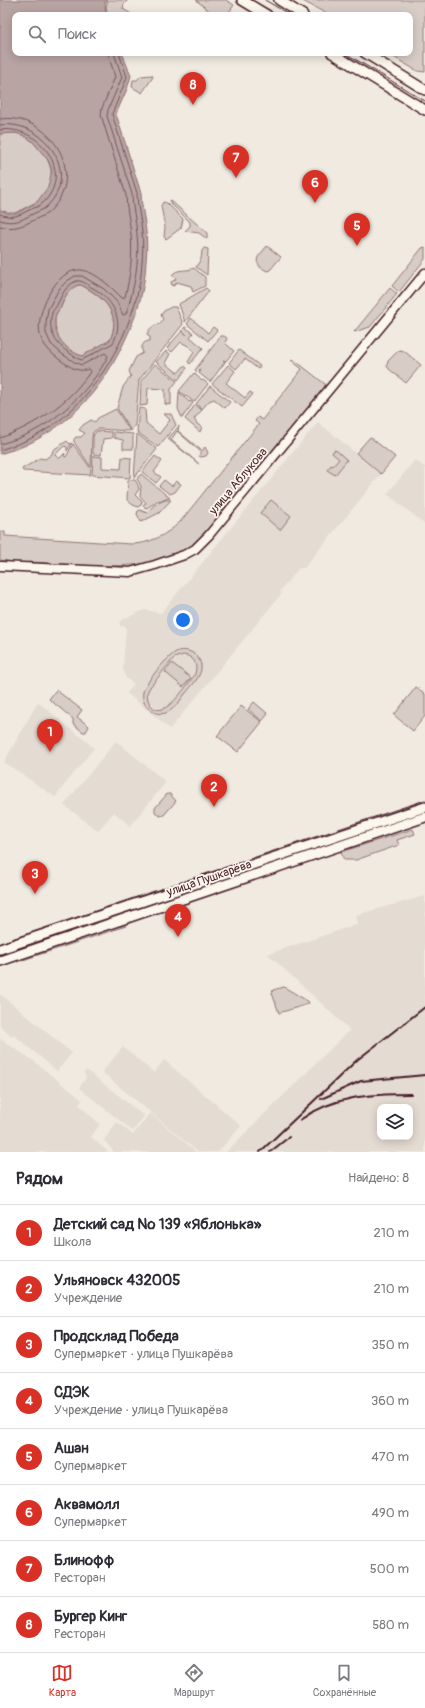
<!DOCTYPE html>
<html lang="ru">
<head>
<meta charset="utf-8">
<style>
	:root { --surface:#fff; --page:#f2f2f3; --text:#2b2b33; --muted:#7c7c81; --line:#e1e1e2; --accent:#d93025 }
	body { margin:0; font-family:Pangolin,sans-serif; background:var(--page); color:var(--text) }
	.controls { position:absolute; right:12px; bottom:12px; display:grid; overflow:hidden; border-radius:8px; box-shadow:0 2px 10px #0003 }
	.controls button { width:36px; height:36px; display:grid; place-items:center; padding:0; border:0; border-bottom:1px solid var(--line); background:var(--surface); color:var(--text); font:20px sans-serif }
	.you { position:absolute; left:183px; top:620px; width:14px; height:14px; margin:-10px; border:3px solid #fff; border-radius:50%; background:#1a73e8; box-shadow:0 0 0 6px #1a73e833 }
	.badge { display:grid; place-items:center; width:26px; height:26px; border-radius:50%; background:var(--accent); color:#fff; font-size:13px; font-weight:700 }
	.pin { position:absolute; translate:-50% -33px; filter:drop-shadow(0 1px 2px #0008) }
	.pin::after { content:''; position:absolute; top:21px; width:14px; height:12px; background:inherit; clip-path:polygon(0 0,100% 0,50% 100%) }
	.list { margin:0; padding:0; list-style:none }
	h2 { display:flex; justify-content:space-between; align-items:center; height:52px; margin:0; padding:0 16px; font-size:17px }
	h2 small { font-size:13px; font-weight:400; color:var(--muted) }
	.list li { display:grid; grid-template-columns:26px 1fr auto; gap:12px; align-items:center; box-sizing:border-box; height:56px; padding:0 16px; border-top:1px solid var(--line) }
	.list b { display:block; font-size:15px; white-space:nowrap }
	.list p { margin:0; font-size:13px; white-space:nowrap; color:var(--muted) }
	.list em { font-size:13px; font-style:normal; color:var(--muted) }
	.icon { flex:none; width:22px; height:22px; fill:none; stroke:currentColor; stroke-width:2; stroke-linecap:round; stroke-linejoin:round }
	.map { position:relative; flex:none; width:425px; height:1152px; overflow:hidden }
	.search { position:absolute; background:var(--surface); box-shadow:0 2px 10px #0003; left:12px; right:12px; top:12px; height:44px; display:flex; align-items:center; gap:10px; box-sizing:border-box; padding:0 14px; border-radius:8px; color:var(--muted); font-size:15px }
	.sheet { height:500px; background:var(--surface) }
	nav { display:flex; justify-content:space-around; align-items:center; box-sizing:border-box; height:56px; border-top:1px solid var(--line); background:var(--surface); font-size:11px; color:var(--muted) }
	nav a { display:grid; justify-items:center; gap:2px }
	nav .on { color:var(--accent) }
	.map>svg:first-child { display:block }
</style>
</head>
<body>
<div class="map">
<svg width="425" height="1152" viewBox="0 0 425 1152">
	<rect width="100%" height="100%" fill="#f0eae0"/>
	<filter id="ink" filterUnits="userSpaceOnUse"><feTurbulence type="fractalNoise" baseFrequency=".025" numOctaves="2"/><feDisplacementMap in="SourceGraphic" scale="8" xChannelSelector="R" yChannelSelector="G"/><feConvolveMatrix kernelMatrix="1 2 1 2 8 2 1 2 1" color-interpolation-filters="sRGB"/></filter>
	<g filter="url(#ink)">
		<path fill="#e4dbd2" fill-rule="evenodd" d="M318,422L381,474L304,568H299L280,591L282,593L170,729L127,693L134,684L126,678L123,669L126,627L120,626V621L144,610L161,613Z
			M415,460L424,467L425,466V524L387,494Z
			M38,702L94,748L55,797L4,762Z
			M116,741L166,782L130,826L114,812L98,831L64,805Z
			M425,896V1152H226L350,1030L268,954L358,924L356,915ZM380,1107H410V1137H380Z
			M0,994L72,1053L57,1071L14,1035L13,1037L0,1026Z
			M0,1039L35,1062L82,1100L79,1105L100,1124L91,1137L108,1152H0Z
			M123,1047L154,1073L164,1060L241,1126L218,1152H198L102,1072Z
			M86,1070L144,1116L133,1131L79,1088L86,1078L84,1073Z
			M150,1113L196,1152H114L104,1140L117,1122L133,1135Z"/>
		<path fill="#d8ccc6" stroke="#917678" fill-rule="evenodd" d="M108,0H128L124,4L123,9L133,15H108L106,7Z
			M196,0H226L234,5L227,15H214Z
			M301,0H425V72L417,71L387,53H410V15H329Z
			M152,75L153,77L142,93L132,87L133,80H137L141,76Z
			M7,133C13,133 19,133 25,136C39,144 52,161 51,176L55,178L40,200L13,214L0,210V134Z
			M170,200L207,233V239L199,233L185,231L190,226V222L170,203Z
			M163,202L167,203L183,219L181,228L166,239L164,237L165,227L161,206Z
			M267,246L281,257L270,270L267,271L260,267L257,261L258,257Z
			M425,247V259L399,292L392,286L422,248Z
			M204,248L208,249L207,275L196,267L201,259L202,251Z
			M194,268L205,277V286L193,292L191,286L177,282L175,285L172,286L171,282L175,280L176,278L172,275C177,268 186,272 194,268Z
			M78,285H81C103,297 122,313 110,340L82,356C64,350 51,334 56,315C57,311 60,310 61,307C65,298 68,289 78,285Z
			M206,288L209,291L185,322L179,304Z
			M390,288L397,294L370,327L354,332Z
			M171,307H176L183,324L139,380L135,425L131,431L117,408L123,387L131,376L129,371L136,357L143,353C140,347 143,341 150,341V337L148,336L147,334C150,328 153,325 160,324L163,319L161,315L164,311Z
			M191,318L208,333L213,327L217,330L208,341L187,324Z
			M185,327L193,333L190,337L203,348L190,364L188,362L194,352L190,347L181,342L172,352L167,348L182,331L187,335L182,330Z
			M221,336H224L227,338L225,343L234,351L226,361L223,360L225,362L210,382L199,373L200,369L197,372L195,370Z
			M239,350L260,366L258,369L245,359L236,369L229,363Z
			M399,350L404,351L421,365L406,383L389,369L387,366L388,361Z
			M166,351L170,354L165,363L178,373L184,366L187,368L178,380L156,362Z
			M293,359L325,384V387L322,393L205,536C198,543 190,550 181,554C136,573 77,564 29,562L25,564L0,560V532H5V536L131,544C150,544 166,535 180,522L259,424L255,421L258,417L262,420L302,369L291,360Z
			M155,364L177,381L171,389V405L165,404V389L148,388L147,405L140,406L141,381Z
			M228,365L235,371L226,383L245,398L250,392L253,394L242,407L212,384Z
			M194,373L202,381L203,380L208,384L194,402L179,391Z
			M210,386L230,402L225,408L214,399L209,401L202,409L196,404Z
			M179,392L189,402L190,401L193,403L182,418L178,409Z
			M195,405L202,410L194,419L197,424L202,427L200,432L185,419Z
			M139,408L145,409L146,423L159,434L170,420L164,414H171L176,425L158,447L137,432Z
			M116,409L130,431L98,429L93,432L92,437L91,467L74,442V439L76,437H81L85,433L79,430L83,425L91,420L95,422L98,418Z
			M179,426L178,431L202,451L205,447L208,453L206,456L201,457L199,456L201,452L177,431L171,440L199,464L168,439Z
			M97,431L112,432V438L103,439L101,455L93,454V437L94,434Z
			M114,432L133,434V449H123V440L114,438Z
			M137,434L157,449L134,478Z
			M370,437L395,457L381,474L356,453Z
			M67,441L70,444L72,443L67,451V447L64,446L55,455L58,458H60L65,453L64,456L66,457L73,444L91,469L90,475L23,471L22,469L40,458L45,459L52,454L53,450Z
			M334,450L337,451L347,460L335,475L327,470L331,465L333,466L339,459L332,453Z
			M93,456L102,457V468L121,469L122,457L131,458L130,478L92,475Z
			M155,456L162,461L154,472L161,477L156,483L142,472Z
			M141,474L170,498L157,501L147,508L144,507L143,505L146,503L140,496L141,486L137,479Z
			M128,480H135L138,485L139,489L135,495L142,502L141,505L138,507L133,505L127,500Z
			M164,480L172,486L176,481L181,484L175,492L170,494L159,486Z
			M165,500H171L159,513L141,522L137,514L138,511L140,510L147,513L154,505Z
			M271,500L291,516L280,530L260,513Z
			M178,651C184,650 190,650 195,655C210,668 194,683 185,694C181,699 177,706 171,710C159,720 140,708 143,692C145,683 169,654 178,651ZM183,655C194,656 199,665 194,676C185,687 160,728 148,700L147,693L150,687L174,658Z
			M172,663L191,678L183,687L165,672Z
			M416,687L425,694V716L413,731L394,715Z
			M56,690L82,710L77,717L89,726L86,732H83L73,724V719L49,699Z
			M254,702L268,714L262,721L248,709Z
			M241,706L262,722L238,752L217,736Z
			M167,794H170L176,801L164,815L160,816L155,812V808Z
			M413,829L415,834L397,840L399,845L356,860H344L341,852Z
			M117,926H126L17,962L26,956Z
			M284,987L309,1002L308,1004L279,1013L272,993L273,990Z"/>
		<path fill="#b8a4a2" stroke="#8c6f72" fill-rule="evenodd" d="M0,0H107L105,3L106,15H15V53H122L131,76L127,89L116,114L141,193C141,206 145,219 146,232C147,241 147,252 146,262C145,288 137,315 126,338C105,385 73,423 26,445C18,449 8,451 0,454V210L8,213H17L37,202L48,187L52,170L48,160L32,141L24,136L16,133L0,134ZM78,285H81C103,296 122,313 110,340L82,356C64,350 51,333 56,314C57,311 60,310 61,307C64,298 68,289 78,285Z"/>
		<g fill="none" stroke-linecap="round" stroke-linejoin="round">
			<path stroke="#76545b" stroke-width="1" d="M0,119C49,112 89,173 50,211C46,215 40,217 34,220C22,226 14,230 0,226
				M0,125C45,119 83,175 45,208C41,211 36,212 31,215C20,221 13,224 0,220
				M0,130C39,124 75,172 43,203C39,207 33,208 29,210C18,216 12,219 0,214
				M76,281C84,280 86,285 93,288C113,299 125,321 113,343L82,360C77,359 75,357 71,354C56,345 47,331 52,313C53,309 56,308 57,305C62,295 65,286 76,281Z
				M0,438C36,425 68,404 90,372L89,369C79,372 74,369 66,364C55,357 44,348 40,335C35,313 56,267 82,270C96,272 113,289 122,298L125,297C130,277 133,256 131,235C130,221 126,208 126,195L101,115L102,108L115,77L108,53
				M0,444C7,442 14,440 21,437C56,423 91,390 108,356L105,353L82,365L76,363L62,354L51,344L46,333V322L48,309L59,289L67,281L75,276H82L104,289L117,302L123,315L126,314C134,289 140,261 137,234C136,220 132,207 132,194L107,116L108,110L122,77L114,53
				M0,450C8,447 16,445 23,442C70,422 102,381 123,336C133,313 141,287 142,262C143,253 143,242 142,232C141,219 137,206 137,193L112,114L127,77L119,53"/>
			<g stroke="#4a1f2b" stroke-width="11">
				<path id="secondary" d="M0,566L130,572L155,565L184,555L195,549L209,535L425,273"/>
			</g>
			<g stroke="#4a1f2b" stroke-width="12">
				<path id="primary" d="M242,0L267,15
					M279,0L303,15
					M332,53L425,110
					M365,53L425,90
					M0,949L425,807
					M0,961L425,817"/>
			</g>
			<use href="#secondary" stroke="#fbf7ec" stroke-width="8"/>
			<use href="#primary" stroke="#fbf7ec" stroke-width="9"/>
			<path stroke="#4a1f2b" stroke-width="1" d="M265,0L290,15
				M345,53L425,101
				M0,943L425,800"/>
			<path stroke="#4a1f2b" stroke-width="2" d="M321,1099L361,1081L425,1075
				M300,1120C333,1096 371,1094 411,1094
				M260,1152L357,1060L425,1007
				M270,1152L289,1137"/>
		</g>
	</g>
	<g text-anchor="middle" stroke-width="3.5" stroke-linejoin="round" paint-order="stroke">
		<g font-size="12" fill="#4a1f2b" stroke="#fbf7ec">
			<text transform="translate(238 481) rotate(-50)" y="4">улица Аблукова</text>
			<text transform="translate(209 878) rotate(-19)" y="4">улица Пушкарёва</text>
		</g>
	</g>
</svg>
<div class="controls">
<button><svg class="icon" aria-label="layers" viewBox="0 0 24 24"><path d="M12 4l9 5-9 5-9-5zM3 14l9 5 9-5"/></svg></button>
</div>
<div class="you"></div>
<div class="pin badge" style="left:50px;top:752px">1</div>
<div class="pin badge" style="left:214px;top:807px">2</div>
<div class="pin badge" style="left:35px;top:894px">3</div>
<div class="pin badge" style="left:178px;top:937px">4</div>
<div class="pin badge" style="left:357px;top:246px">5</div>
<div class="pin badge" style="left:315px;top:203px">6</div>
<div class="pin badge" style="left:236px;top:178px">7</div>
<div class="pin badge" style="left:193px;top:105px">8</div>
<div class="search"><svg class="icon" aria-label="search" viewBox="0 0 24 24"><circle cx="10" cy="10" r="6"/><path d="M15 15l6 6"/></svg>Поиск</div>
</div>
<section class="sheet">
<h2>Рядом<small>Найдено: 8</small></h2>
<ul class="list">
<li><span class="badge">1</span><div><b>Детский сад № 139 «Яблонька»</b><p>Школа</p></div><em>210 m</em></li>
<li><span class="badge">2</span><div><b>Ульяновск 432005</b><p>Учреждение</p></div><em>210 m</em></li>
<li><span class="badge">3</span><div><b>Продсклад Победа</b><p>Супермаркет · улица Пушкарёва</p></div><em>350 m</em></li>
<li><span class="badge">4</span><div><b>СДЭК</b><p>Учреждение · улица Пушкарёва</p></div><em>360 m</em></li>
<li><span class="badge">5</span><div><b>Ашан</b><p>Супермаркет</p></div><em>470 m</em></li>
<li><span class="badge">6</span><div><b>Аквамолл</b><p>Супермаркет</p></div><em>490 m</em></li>
<li><span class="badge">7</span><div><b>Блинофф</b><p>Ресторан</p></div><em>500 m</em></li>
<li><span class="badge">8</span><div><b>Бургер Кинг</b><p>Ресторан</p></div><em>580 m</em></li>
</ul>
</section>
<nav>
<a class="on"><svg class="icon" aria-label="map" viewBox="0 0 24 24"><path d="M3 6l6-2 6 2 6-2v14l-6 2-6-2-6 2zM9 4v14M15 6v14"/></svg>Карта</a>
<a><svg class="icon" aria-label="directions" viewBox="0 0 24 24"><path d="M12 3l9 9-9 9-9-9zM9 14v-3h6M13 9l2 2-2 2"/></svg>Маршрут</a>
<a><svg class="icon" aria-label="saved" viewBox="0 0 24 24"><path d="M7 4h10v16l-5-4-5 4z"/></svg>Сохранённые</a>
</nav>
</body>
</html>
